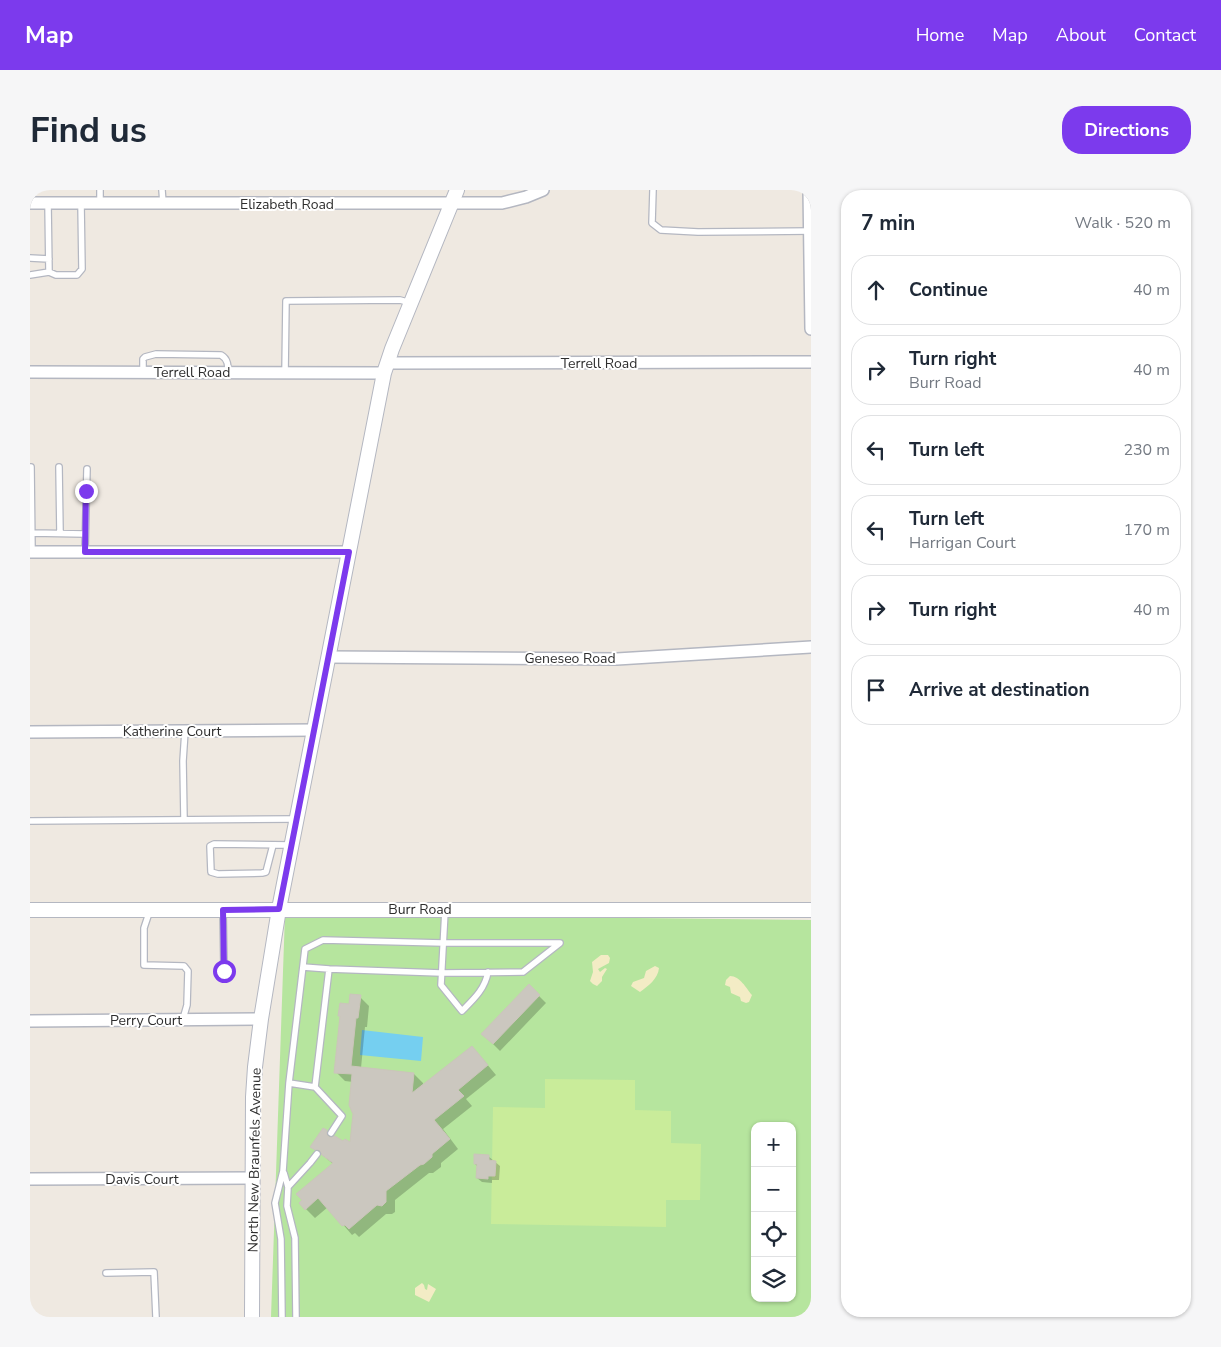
<!DOCTYPE html>
<html lang="en">
<head>
<meta charset="utf-8">
<style>
	:root { --surface:#fff; --page:#f6f6f7; --text:#1f2937; --muted:#747a83; --line:#e0e1e3; --accent:#7c3aed }
	body { margin:0; font-family:"Nunito Sans",sans-serif; background:var(--page); color:var(--text) }
	.controls { position:absolute; right:15px; bottom:15px; display:grid; overflow:hidden; border-radius:10px; box-shadow:0 1px 4px #0004 }
	.controls button { width:45px; height:45px; display:grid; place-items:center; padding:0; border:0; border-bottom:1px solid var(--line); background:var(--surface); color:var(--text); font:25px sans-serif }
	.stop { position:absolute; width:15px; height:15px; margin:-11px; border:4px solid #7c3aed; border-radius:50%; background:#fff }
	.stop.end { background:#7c3aed; border-color:#fff; box-shadow:0 1px 5px #0008 }
	.list { margin:0; padding:0; list-style:none }
	h2 { display:flex; justify-content:space-between; align-items:center; height:65px; margin:0; padding:0 20px; font-size:21px }
	h2 small { font-size:16px; font-weight:400; color:var(--muted) }
	.list li { display:grid; grid-template-columns:32px 1fr auto; gap:15px; align-items:center; box-sizing:border-box; height:70px; margin:0 10px 10px; padding:0 10px; border:1px solid var(--line); border-radius:20px }
	.list b { display:block; font-size:19px; white-space:nowrap }
	.list p { margin:0; font-size:16px; white-space:nowrap; color:var(--muted) }
	.list em { font-size:16px; font-style:normal; color:var(--muted) }
	.icon { flex:none; width:28px; height:28px; fill:none; stroke:currentColor; stroke-width:2; stroke-linecap:round; stroke-linejoin:round }
	.map { position:relative; flex:none; width:781px; height:1127px; overflow:hidden; border-radius:20px }
	header { display:flex; align-items:center; gap:30px; box-sizing:border-box; height:70px; padding:0 25px; background:var(--accent); color:#fff }
	header strong { font-size:24px }
	nav { display:flex; gap:28px; margin-inline-start:auto; font-size:18px }
	.intro { display:flex; align-items:center; justify-content:space-between; box-sizing:border-box; height:120px; padding:0 30px }
	h1 { margin:0; font-size:35px }
	.button { padding:12px 22px; border-radius:20px; background:var(--accent); color:#fff; font-size:18px; font-weight:700 }
	main { display:flex; gap:30px; padding:0 30px }
	aside { flex:1; background:var(--surface); border-radius:20px; box-shadow:0 1px 4px #0004 }
	.map>svg:first-child { display:block }
</style>
</head>
<body>
<header>
<strong>Map</strong>
<nav><a>Home</a><a>Map</a><a>About</a><a>Contact</a></nav>
</header>
<div class="intro"><h1>Find us</h1><a class="button">Directions</a></div>
<main>
<div class="map">
<svg width="781" height="1127" viewBox="0 0 781 1127">
	<rect width="100%" height="100%" fill="#efe9e1"/>
	<path fill="#b6e59e" fill-rule="evenodd" d="M255,724L781,730V1127H241ZM725,936H762V1108H725Z"/>
	<path fill="#f3ecc5" d="M571,765H578L580,768L579,773L568,779L570,782L575,778L577,779L572,787V791L567,796L563,794L560,791L563,782L562,772Z
		M625,776L629,778C628,789 618,796 610,802L601,796L603,792L614,788L616,781Z
		M700,786C710,786 716,798 722,805L719,812L716,813L711,811L710,807L701,803L700,797L695,795L696,790Z
		M392,1093L394,1095L395,1099L397,1100L398,1094L406,1099L399,1112L385,1105V1098Z"/>
	<path fill="#c9ec9a" d="M515,889L605,890V920L641,921V953L671,954L670,1010H636V1037L461,1034L463,917L515,918Z"/>
	<path fill="#75cff0" d="M332,840L393,847L391,871L330,865Z"/>
	<path fill="#0003" d="M499,796L516,813L470,861L453,844Z
		M330,807L339,816L337,837H335L331,878L384,884L393,893V896L451,867L466,885L436,909L442,916L413,939L428,959L411,973V977L403,983H399L365,1010V1022L362,1024H356L329,1047L325,1043L322,1045L298,1017L285,1028L276,1019L303,974L282,956L296,941L302,948L313,953L321,955L325,924L323,892L315,891L306,882L311,827L310,826Z
		M458,966L470,976L469,990H462V993L452,992L447,988L448,977L445,974Z"/>
	<path fill="#cbc7bf" stroke="#cbc5ba" d="M499,794L510,805L463,854L451,844Z
		M320,804L331,805L328,828H326L321,876L384,883L382,903L442,856L458,875L428,900L434,906L404,930L420,949L402,964V967L394,974L390,975L356,1001V1012L352,1016L347,1015L319,1039L315,1035L312,1036L288,1008L275,1020L269,1013L272,1010L266,1004L303,973L292,965L289,960H285L280,957L293,938L297,940V945L299,947L305,946L313,951L315,949L320,952L323,924L319,915L322,884L304,883L310,826H308L310,813L319,814Z
		M444,964L459,965V970L466,971L465,986H458V989L446,988L447,974H444Z"/>
	<g fill="none" stroke-linecap="round" stroke-linejoin="round">
		<g stroke="#b4b7c1" stroke-width="8">
			<path id="service" d="M70,0V14
				M132,0L133,13
				M623,0L622,33L631,40L668,42L781,41
				M18,14L19,82L26,85H47L52,79L51,14
				M0,68L19,69
				M0,85L19,82
				M113,182V169L115,167L126,164L191,165C198,169 198,175 198,183
				M255,183L256,111L370,110L381,113
				M1,277L2,362
				M29,277L30,343
				M2,343L55,344
				M55,362L57,279
				M154,629L153,571L155,541
				M0,631L265,629
				M243,655L236,682L232,683L188,684L181,682L180,656L184,654L262,655
				M193,719L194,781
				M120,720L114,738V775L154,776L158,781L157,815L153,829
				M415,721L411,795L432,821C444,809 455,799 458,782
				M273,777L299,779
				M259,893L285,897L312,926L301,943
				M254,983L258,997L257,1016L265,1048L266,1127
				M258,997L280,973L287,964
				M76,1083L124,1082L126,1127
				M252,1127L251,1049L245,1013L253,981L259,893L275,759L293,750L413,753H530L493,782L411,783L299,779L285,897"/>
		</g>
		<g stroke="#b4b7c1" stroke-width="14">
			<path id="minor" d="M779,0L781,139
				M0,13H472L496,7L513,0
				M357,173L781,172
				M0,182L354,183
				M0,362H319
				M298,467L587,469L781,457
				M0,542L284,540
				M0,831L231,829
				M0,989L223,988"/>
		</g>
		<g stroke="#b4b7c1" stroke-width="16">
			<path id="tertiary" d="M0,720H781
				M222,1127L223,907L225,877L231,829L249,719L354,183L362,159L427,0"/>
		</g>
		<use href="#service" stroke="#fff" stroke-width="5.5"/>
		<use href="#minor" stroke="#fff" stroke-width="11"/>
		<use href="#tertiary" stroke="#fff" stroke-width="14"/>
	</g>
	<g fill="none" stroke-linecap="round" stroke-linejoin="round">
		<path stroke="#7c3aed" stroke-width="6" d="M56,301L55,362H319L249,719L193,720L194,781"/>
	</g>
	<g text-anchor="middle" stroke-width="4" stroke-linejoin="round" paint-order="stroke">
		<g font-size="14" fill="#2e2e2e" stroke="#fff">
			<text x="257" y="19">Elizabeth Road</text>
			<text x="569" y="178">Terrell Road</text>
			<text x="162" y="187">Terrell Road</text>
			<text x="540" y="473">Geneseo Road</text>
			<text x="142" y="546">Katherine Court</text>
			<text x="390" y="724">Burr Road</text>
			<text x="116" y="835">Perry Court</text>
			<text transform="translate(224 970) rotate(-89)" y="5">North New Braunfels Avenue</text>
			<text x="112" y="994">Davis Court</text>
		</g>
	</g>
</svg>
<div class="controls">
<button>+</button>
<button>−</button>
<button><svg class="icon" aria-label="locate" viewBox="0 0 24 24"><circle cx="12" cy="12" r="6"/><path d="M12 2v4M12 18v4M2 12h4M18 12h4"/></svg></button>
<button><svg class="icon" aria-label="layers" viewBox="0 0 24 24"><path d="M12 4l9 5-9 5-9-5zM3 14l9 5 9-5"/></svg></button>
</div>
<div class="stop" style="left:194px;top:781px"></div>
<div class="stop end" style="left:56px;top:301px"></div>
</div>
<aside>
<h2>7 min<small>Walk · 520 m</small></h2>
<ul class="list">
<li><svg class="icon" aria-label="ahead" viewBox="0 0 24 24"><path d="M12 20V5M6 11l6-6 6 6"/></svg><div><b>Continue</b></div><em>40 m</em></li>
<li><svg class="icon" aria-label="right" viewBox="0 0 24 24"><path d="M7 20v-9h11M14 6l5 5-5 5"/></svg><div><b>Turn right</b><p>Burr Road</p></div><em>40 m</em></li>
<li><svg class="icon" aria-label="left" viewBox="0 0 24 24"><path d="M17 20v-9H6M10 6l-5 5 5 5"/></svg><div><b>Turn left</b></div><em>230 m</em></li>
<li><svg class="icon" aria-label="left" viewBox="0 0 24 24"><path d="M17 20v-9H6M10 6l-5 5 5 5"/></svg><div><b>Turn left</b><p>Harrigan Court</p></div><em>170 m</em></li>
<li><svg class="icon" aria-label="right" viewBox="0 0 24 24"><path d="M7 20v-9h11M14 6l5 5-5 5"/></svg><div><b>Turn right</b></div><em>40 m</em></li>
<li><svg class="icon" aria-label="arrive" viewBox="0 0 24 24"><path d="M6 21V4h12l-3 4 3 4H6"/></svg><div><b>Arrive at destination</b></div></li>
</ul>
</aside>
</main>
</body>
</html>
